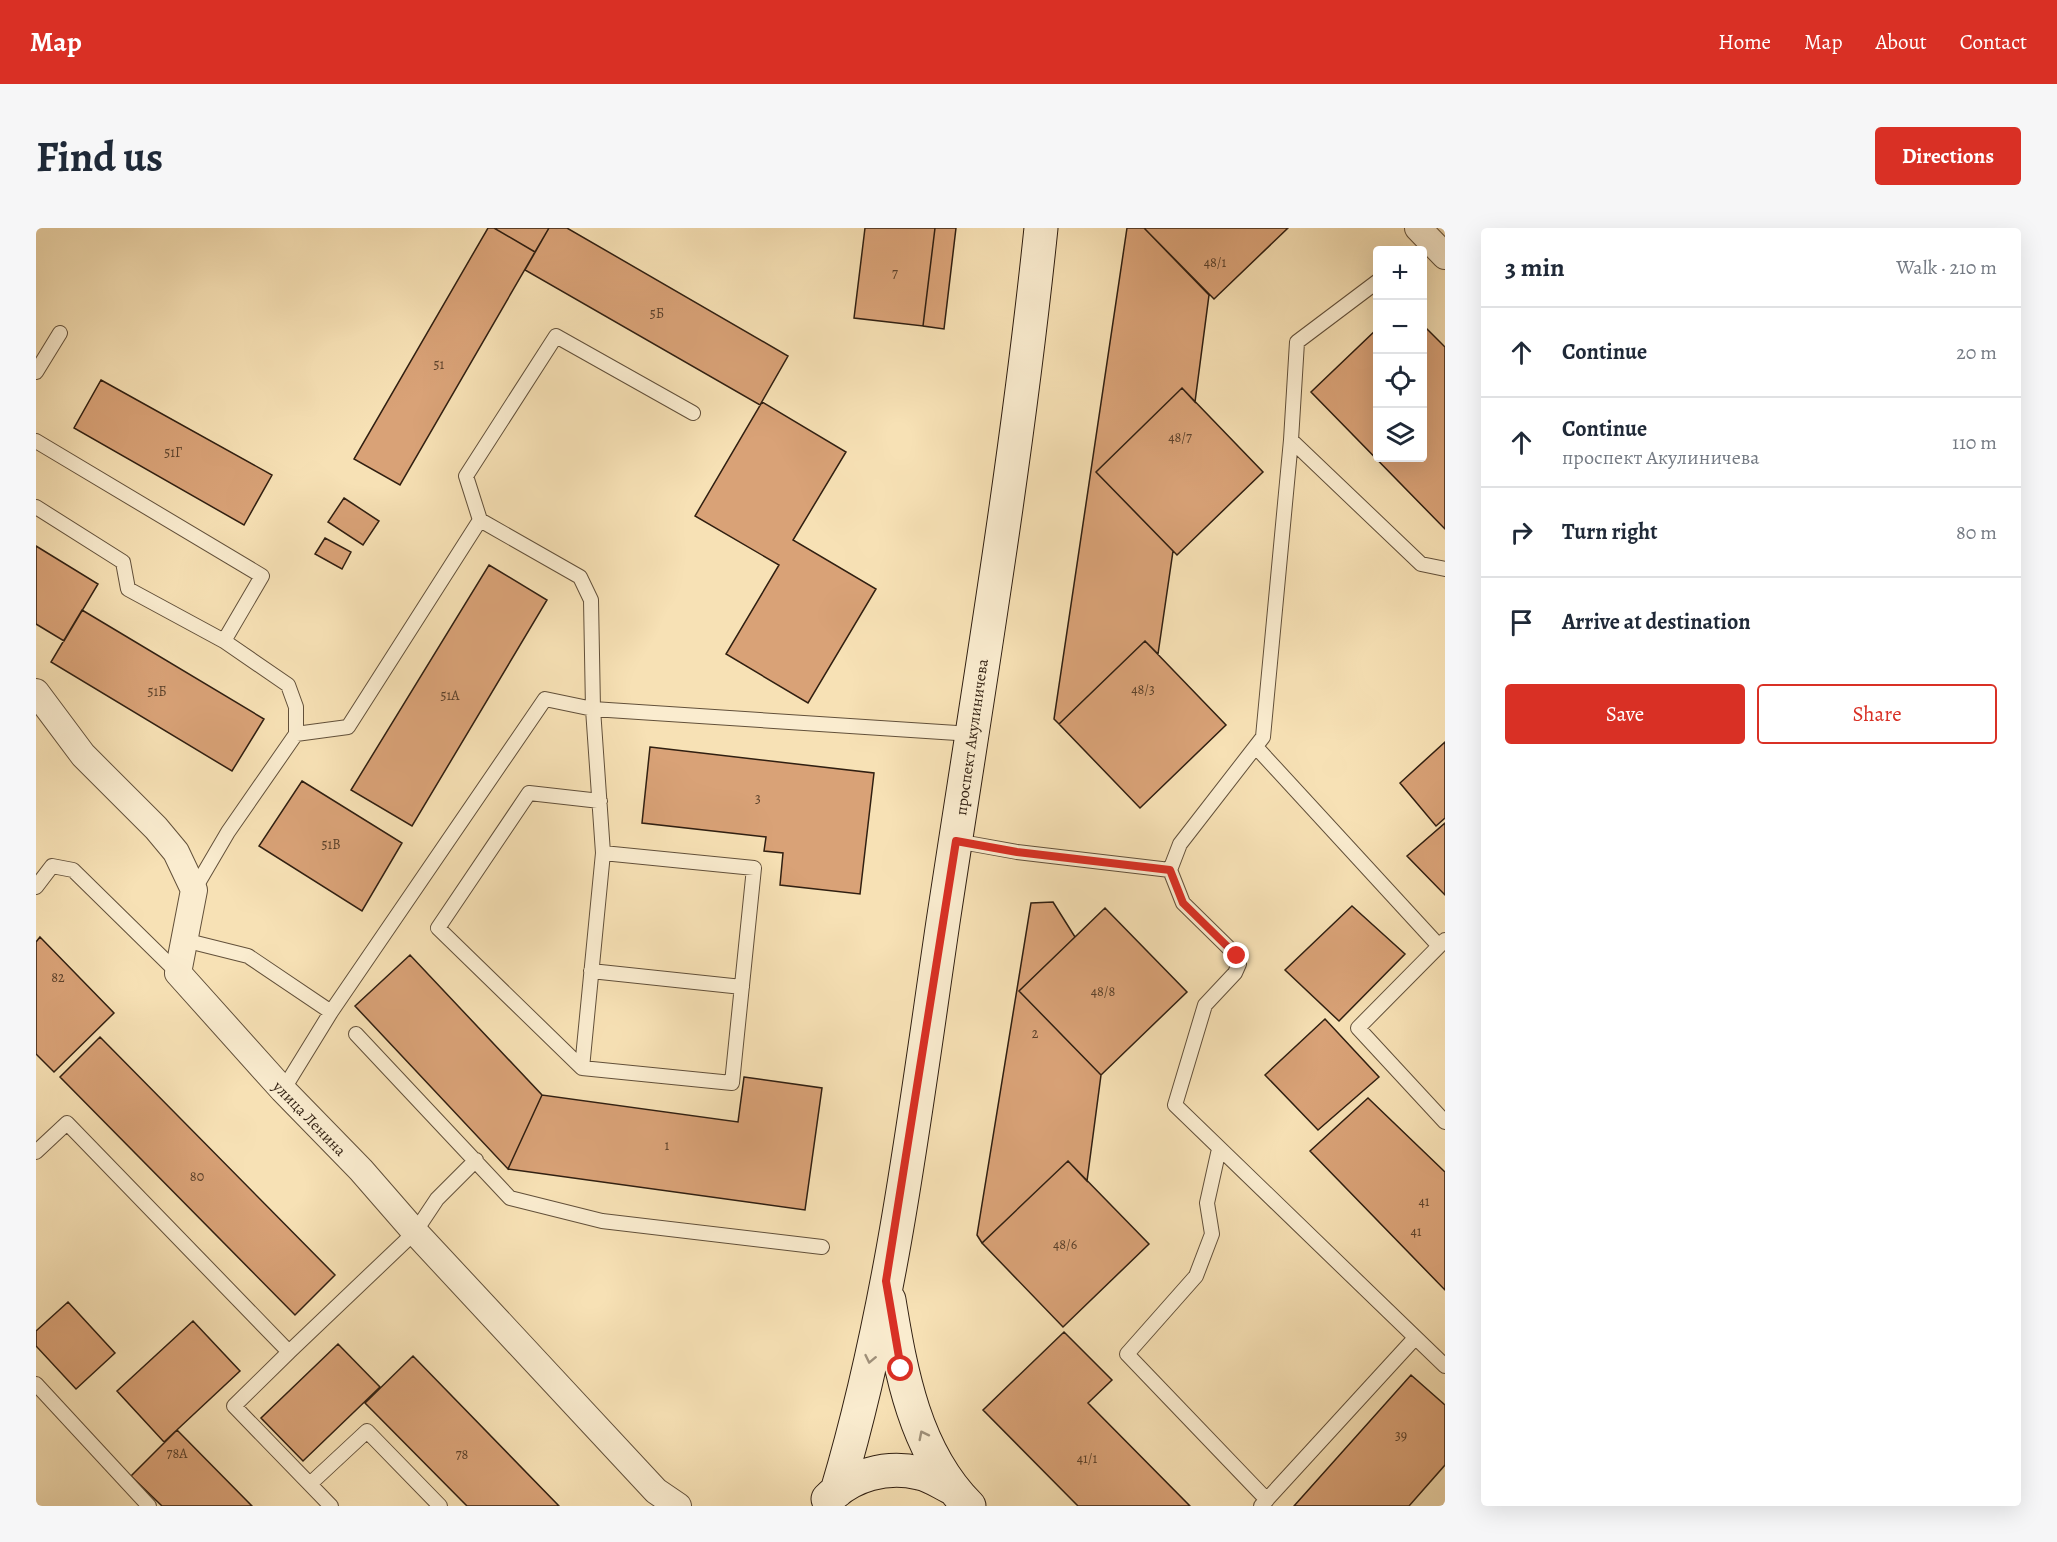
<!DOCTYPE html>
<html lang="en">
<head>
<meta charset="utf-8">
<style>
	:root { --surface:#fff; --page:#f6f6f7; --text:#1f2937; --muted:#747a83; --line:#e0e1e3; --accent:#d93025 }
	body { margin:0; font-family:Alegreya,serif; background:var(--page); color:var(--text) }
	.controls { position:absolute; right:18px; top:18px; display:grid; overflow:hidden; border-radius:6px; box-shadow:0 6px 24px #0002 }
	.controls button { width:54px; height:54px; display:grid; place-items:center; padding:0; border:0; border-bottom:2px solid var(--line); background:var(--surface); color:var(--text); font:30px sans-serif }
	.stop { position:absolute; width:18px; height:18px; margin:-14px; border:4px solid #d93025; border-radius:50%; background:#fff }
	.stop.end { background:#d93025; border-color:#fff; box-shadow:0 2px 6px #0008 }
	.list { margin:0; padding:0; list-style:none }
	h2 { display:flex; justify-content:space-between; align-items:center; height:78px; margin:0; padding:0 24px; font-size:26px }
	h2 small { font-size:20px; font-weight:400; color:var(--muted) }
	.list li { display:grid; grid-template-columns:39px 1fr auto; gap:18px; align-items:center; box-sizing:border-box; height:90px; padding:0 24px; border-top:2px solid var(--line) }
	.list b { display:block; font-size:22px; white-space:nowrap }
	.list p { margin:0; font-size:20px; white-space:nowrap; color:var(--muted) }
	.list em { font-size:20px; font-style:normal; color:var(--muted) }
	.actions { display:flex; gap:12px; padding:18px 24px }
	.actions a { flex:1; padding:14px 0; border:2px solid var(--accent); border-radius:6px; text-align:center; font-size:21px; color:var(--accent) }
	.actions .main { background:var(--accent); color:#fff }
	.icon { flex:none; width:33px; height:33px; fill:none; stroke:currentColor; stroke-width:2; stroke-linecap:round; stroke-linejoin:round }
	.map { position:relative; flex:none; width:1409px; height:1278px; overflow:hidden; border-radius:6px }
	header { display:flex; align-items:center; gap:36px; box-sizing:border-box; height:84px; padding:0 30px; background:var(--accent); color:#fff }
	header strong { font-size:28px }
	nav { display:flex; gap:33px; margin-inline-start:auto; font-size:21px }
	.intro { display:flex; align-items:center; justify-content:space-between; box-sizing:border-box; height:144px; padding:0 36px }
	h1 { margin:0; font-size:42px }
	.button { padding:15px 27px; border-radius:6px; background:var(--accent); color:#fff; font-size:21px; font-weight:700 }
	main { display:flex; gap:36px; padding:0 36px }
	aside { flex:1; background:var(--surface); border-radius:6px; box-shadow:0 6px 24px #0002 }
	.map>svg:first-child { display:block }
</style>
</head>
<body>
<header>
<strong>Map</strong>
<nav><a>Home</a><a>Map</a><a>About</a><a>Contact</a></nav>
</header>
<div class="intro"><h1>Find us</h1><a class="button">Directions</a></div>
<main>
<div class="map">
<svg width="1409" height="1278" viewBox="0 0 1409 1278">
	<rect width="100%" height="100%" fill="#f7e1b5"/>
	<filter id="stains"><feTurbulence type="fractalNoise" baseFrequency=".00333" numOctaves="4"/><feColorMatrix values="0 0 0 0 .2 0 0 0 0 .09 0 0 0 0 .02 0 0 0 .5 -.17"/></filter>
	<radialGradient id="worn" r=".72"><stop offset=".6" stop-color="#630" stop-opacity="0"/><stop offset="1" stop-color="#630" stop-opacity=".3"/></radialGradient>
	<path fill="#d9a277" stroke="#301f11" stroke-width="1.5" d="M452,0H458L499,24L364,257L318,231Z
		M458,0H513L499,24Z
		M513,0H531L752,128L724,177L489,42Z
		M829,0H899L887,98L818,90Z
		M899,0H920L908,101L887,98Z
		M1091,0H1108L1173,67L1159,174L1146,160L1060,244L1137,323L1122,426L1109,413L1023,496L1018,491Z
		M1108,0H1252L1178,71Z
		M1386,96L1409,119V301L1275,164L1342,100V230H1386Z
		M65,152L236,247L208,297L38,200Z
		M1146,160L1227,244L1141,327L1060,244Z
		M726,174L810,224L757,312L840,361L772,475L690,426L743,337L659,288Z
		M308,270L343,293L327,317L292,294Z
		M289,310L315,324L306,341L279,326Z
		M0,318L62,356L28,413L0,396Z
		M453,337L511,372L376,598L315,562Z
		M46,382L228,491L196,543L15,434Z
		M1109,413L1190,497L1104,580L1023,496Z
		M1409,514V590L1400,598L1364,555Z
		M614,519L838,545L824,666L744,657L747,625L728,623L730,609L606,595Z
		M266,553L366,615L326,683L223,618Z
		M1409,595V667L1371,628Z
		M1017,674L1039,709L983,763L1065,847L1051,953L1032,933L946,1015L941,1007L995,675Z
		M1316,678L1369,726L1303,793L1249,742Z
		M1069,680L1151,764L1065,847L983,763Z
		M4,709L78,785L18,844L0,826V714Z
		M374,727L506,867L472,941L319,778Z
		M1289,791L1343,849L1282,902L1229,847Z
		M64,809L299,1047L259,1087L24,849Z
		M708,849L786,860L769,982L472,941L506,867L702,894Z
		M1332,870L1409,944V1062L1274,923Z
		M1032,933L1113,1016L1027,1099L946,1015Z
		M32,1074L79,1125L40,1161L0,1118V1103Z
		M157,1093L204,1143L128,1214L81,1163Z
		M1028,1104L1076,1152L1052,1175L1154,1278H1042L947,1182Z
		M302,1116L344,1159L267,1233L225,1190Z
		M377,1128L523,1278H431L329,1175Z
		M1375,1147L1409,1177V1237L1373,1278H1258Z
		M141,1202L216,1278H126L95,1248Z"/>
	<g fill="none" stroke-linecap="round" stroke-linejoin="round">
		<g stroke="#62503a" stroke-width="16">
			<path id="lane" d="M1342,53L1261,114L1255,212L1227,509L1144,616L1134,642L1147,675L1201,728L1203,736L1199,745L1169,777L1139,877L1409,1138
				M0,144L24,105
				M1255,212L1385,336L1409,341
				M0,213L226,348L188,413
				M0,279L87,334L92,361L188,413L252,457L260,479V506
				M444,292L430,248L520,108L657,185
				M1220,519L1403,718
				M920,613L981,624L1134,642
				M0,659L16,638L37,642L142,745
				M158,662L192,604L260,506L312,499L444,292L544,349L555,372L557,481L936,506
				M148,712L212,728L295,784
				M1409,712L1322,800L1409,894
				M555,743L706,759
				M320,806L474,970L566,993L786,1019
				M546,840L402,700L493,565L564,573
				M247,862L295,784L509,471L557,481L567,625L718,640L696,855L546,840L567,625
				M1183,921L1171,975L1176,1006L1160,1048L1091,1126L1231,1272
				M0,924L31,895L253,1124L198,1178L295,1278
				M253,1124L379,1004L401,971L440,932
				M0,1156L113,1278
				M274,1256L331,1203L404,1278
				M1225,1278L1379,1110"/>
		</g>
		<g stroke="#62503a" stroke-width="28">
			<path id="street" d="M1382,0L1409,28
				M0,464L47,527L120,600L140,624L158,662L142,745L247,862L325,942L379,1004L620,1263L642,1278"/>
		</g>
		<g stroke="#301f11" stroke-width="35">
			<path id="secondary" d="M853,1072C865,1145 879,1224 933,1278
				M801,1263C856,1079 879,884 907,694C942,464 981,232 1005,0
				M792,1271C815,1247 851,1237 883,1245C894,1247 904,1254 914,1259"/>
		</g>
		<use href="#lane" stroke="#faeccf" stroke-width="14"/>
		<use href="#street" stroke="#faeccf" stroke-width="26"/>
		<use href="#secondary" stroke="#faeccf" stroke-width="33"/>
	</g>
	<defs><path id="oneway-chevron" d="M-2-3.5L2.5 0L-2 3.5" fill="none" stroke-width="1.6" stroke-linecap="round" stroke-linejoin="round" transform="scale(1.5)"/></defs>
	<g stroke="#9f907a">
		<use href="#oneway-chevron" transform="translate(834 1131) rotate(102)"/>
		<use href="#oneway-chevron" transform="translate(887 1207) rotate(-117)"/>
	</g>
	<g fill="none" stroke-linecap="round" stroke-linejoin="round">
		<path stroke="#d93025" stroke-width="8" d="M865,1141L850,1053L920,613L981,624L1134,642L1147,675L1201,728"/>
	</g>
	<g text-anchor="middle" stroke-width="4.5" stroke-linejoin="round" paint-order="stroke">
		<g font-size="14" fill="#5a402a">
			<text x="1179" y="39">48/1</text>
			<text x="859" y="50">7</text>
			<text x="621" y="90">5Б</text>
			<text x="403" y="141">51</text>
			<text x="1144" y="214">48/7</text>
			<text x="137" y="229">51Г</text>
			<text x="1107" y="466">48/3</text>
			<text x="121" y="468">51Б</text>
			<text x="414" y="472">51А</text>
			<text x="722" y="575">3</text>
			<text x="295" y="621">51В</text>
			<text x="22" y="754">82</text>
			<text x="1067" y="768">48/8</text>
			<text x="999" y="810">2</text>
			<text x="631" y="922">1</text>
			<text x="161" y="953">80</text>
			<text x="1388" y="978">41</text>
			<text x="1380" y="1008">41</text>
			<text x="1029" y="1021">48/6</text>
			<text x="1365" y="1212">39</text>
			<text x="141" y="1230">78А</text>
			<text x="426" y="1231">78</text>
			<text x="1051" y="1235">41/1</text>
		</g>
		<g font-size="16" fill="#301f11" stroke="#faeccf">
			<text transform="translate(935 509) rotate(-82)" y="6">проспект Акулиничева</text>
			<text transform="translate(274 890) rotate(46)" y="6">улица Ленина</text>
		</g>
	</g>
	<rect width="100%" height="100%" filter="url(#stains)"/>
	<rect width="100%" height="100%" fill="url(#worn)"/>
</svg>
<div class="controls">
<button>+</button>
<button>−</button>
<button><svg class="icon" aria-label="locate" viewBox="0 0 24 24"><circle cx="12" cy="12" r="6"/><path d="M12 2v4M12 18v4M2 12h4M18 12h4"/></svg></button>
<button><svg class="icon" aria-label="layers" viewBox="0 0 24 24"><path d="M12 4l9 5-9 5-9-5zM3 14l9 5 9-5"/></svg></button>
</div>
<div class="stop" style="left:865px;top:1141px"></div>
<div class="stop end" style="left:1201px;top:728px"></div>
</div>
<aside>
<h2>3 min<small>Walk · 210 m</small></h2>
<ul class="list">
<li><svg class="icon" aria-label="ahead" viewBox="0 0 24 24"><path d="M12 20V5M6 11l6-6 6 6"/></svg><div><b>Continue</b></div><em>20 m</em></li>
<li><svg class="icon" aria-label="ahead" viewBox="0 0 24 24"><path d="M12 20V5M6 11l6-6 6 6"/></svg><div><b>Continue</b><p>проспект Акулиничева</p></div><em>110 m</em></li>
<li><svg class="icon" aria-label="right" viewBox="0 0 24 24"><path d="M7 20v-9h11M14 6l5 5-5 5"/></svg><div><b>Turn right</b></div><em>80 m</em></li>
<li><svg class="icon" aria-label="arrive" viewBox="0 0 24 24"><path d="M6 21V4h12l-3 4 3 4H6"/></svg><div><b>Arrive at destination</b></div></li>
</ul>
<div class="actions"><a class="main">Save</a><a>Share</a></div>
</aside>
</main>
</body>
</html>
